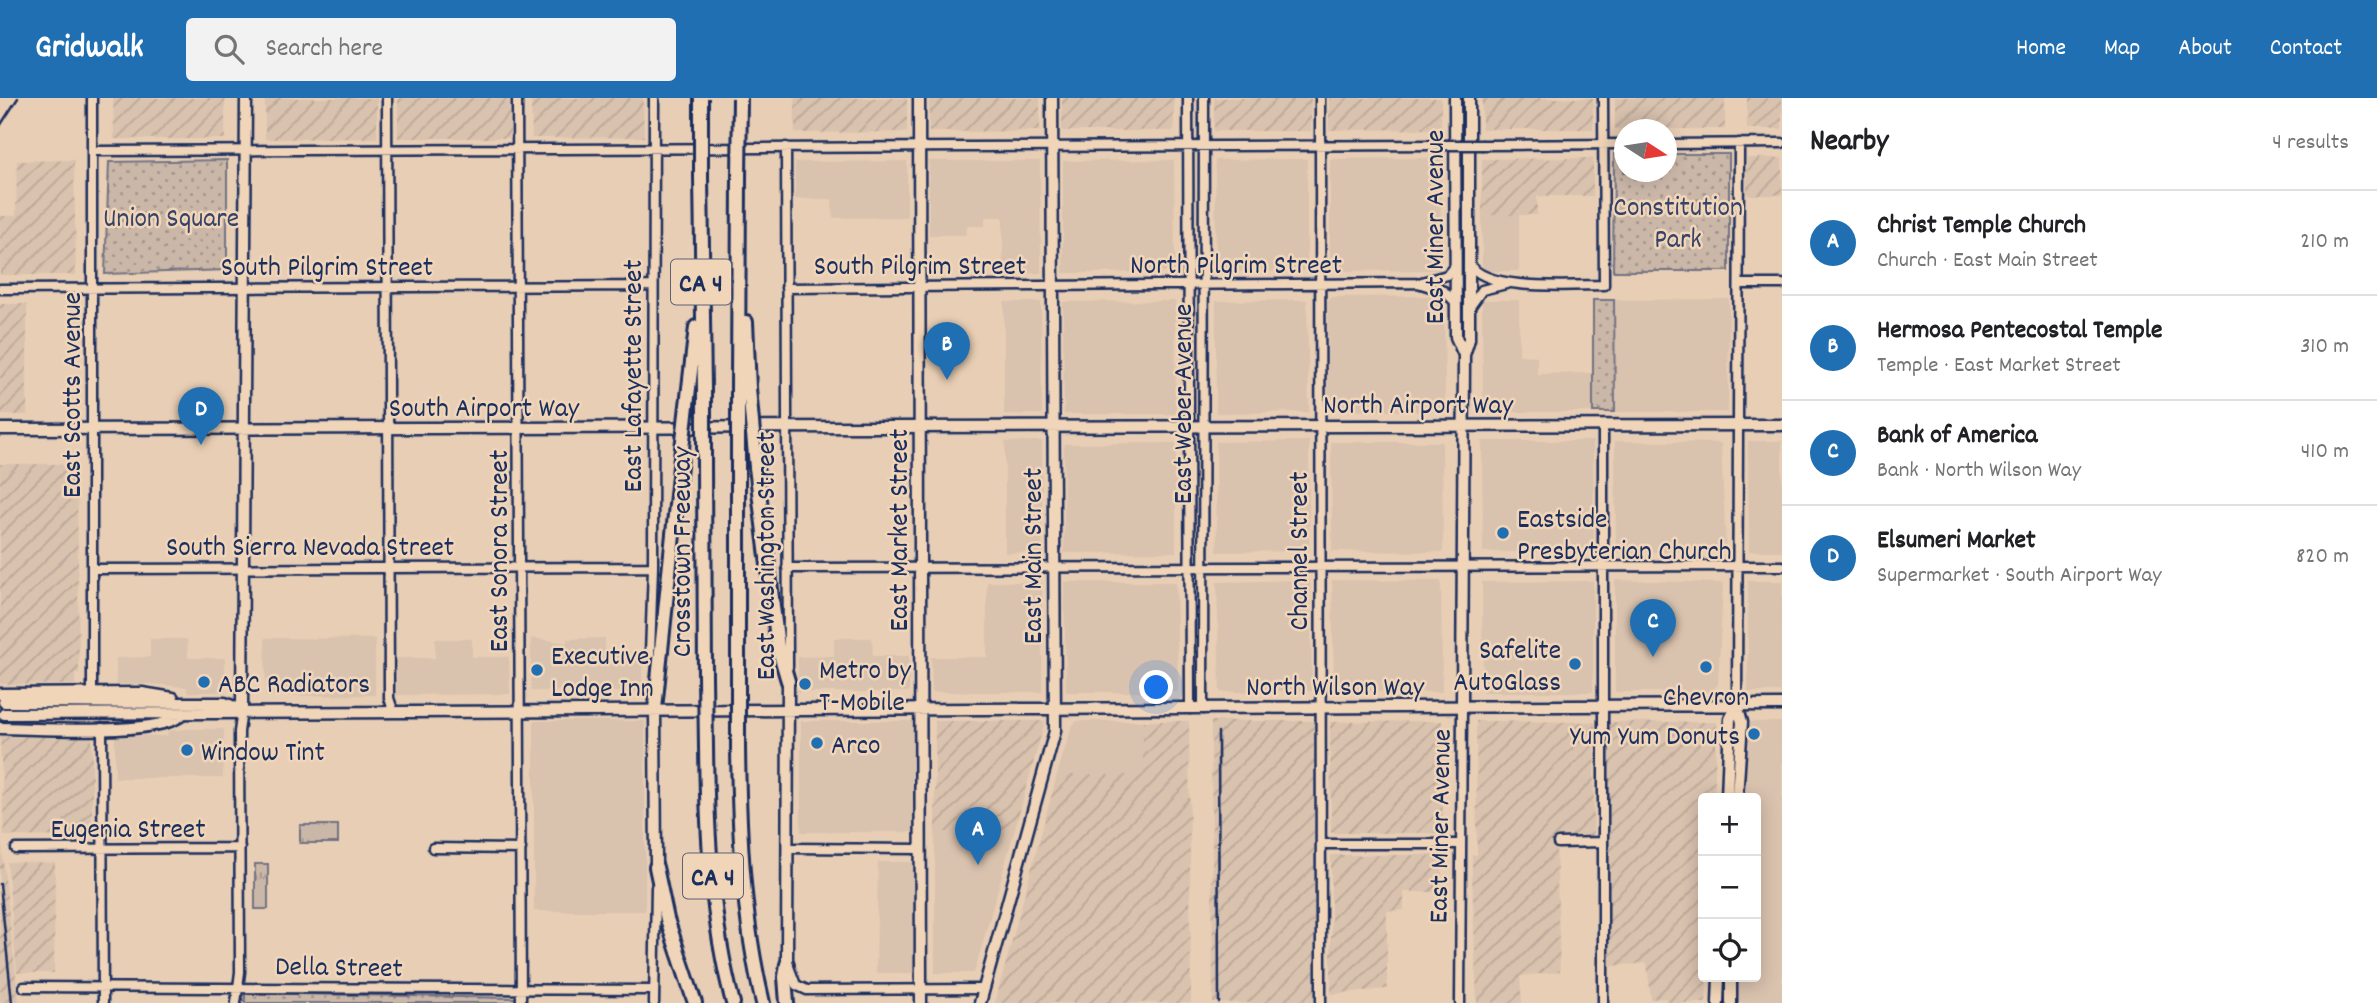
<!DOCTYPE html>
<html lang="en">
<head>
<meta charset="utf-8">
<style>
	:root { --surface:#fff; --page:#f2f2f2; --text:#202124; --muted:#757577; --line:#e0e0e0; --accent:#1f6fb2 }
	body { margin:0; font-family:Dekko,sans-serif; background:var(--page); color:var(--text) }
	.controls { position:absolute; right:21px; bottom:21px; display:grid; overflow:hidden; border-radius:7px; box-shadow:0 4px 18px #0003 }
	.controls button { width:63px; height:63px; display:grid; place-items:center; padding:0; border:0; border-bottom:2px solid var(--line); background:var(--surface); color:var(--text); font:35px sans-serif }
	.compass { position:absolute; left:1614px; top:21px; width:63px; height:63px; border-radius:50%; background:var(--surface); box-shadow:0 4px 18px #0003; rotate:102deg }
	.you { position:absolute; left:1157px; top:590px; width:24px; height:24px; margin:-18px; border:5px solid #fff; border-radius:50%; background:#1a73e8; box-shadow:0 0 0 10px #1a73e833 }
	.badge { display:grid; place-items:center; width:46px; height:46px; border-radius:50%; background:var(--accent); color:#fff; font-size:23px; font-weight:700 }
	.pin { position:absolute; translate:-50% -58px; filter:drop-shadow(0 2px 4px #0008) }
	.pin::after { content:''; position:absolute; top:37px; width:24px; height:21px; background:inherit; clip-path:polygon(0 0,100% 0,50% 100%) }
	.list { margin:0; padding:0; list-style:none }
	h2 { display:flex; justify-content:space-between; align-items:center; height:91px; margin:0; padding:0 28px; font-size:30px }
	h2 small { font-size:23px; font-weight:400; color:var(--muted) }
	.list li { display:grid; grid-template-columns:46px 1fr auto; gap:21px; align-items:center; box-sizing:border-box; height:105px; padding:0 28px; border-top:2px solid var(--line) }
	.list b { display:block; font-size:26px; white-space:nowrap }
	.list p { margin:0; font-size:23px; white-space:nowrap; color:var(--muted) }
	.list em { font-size:23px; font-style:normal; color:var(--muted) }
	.icon { flex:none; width:38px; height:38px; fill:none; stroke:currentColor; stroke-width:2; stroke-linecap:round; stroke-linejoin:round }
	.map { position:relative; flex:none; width:1782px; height:905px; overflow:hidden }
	header { display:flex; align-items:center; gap:42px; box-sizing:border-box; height:98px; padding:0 35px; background:var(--accent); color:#fff }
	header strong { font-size:33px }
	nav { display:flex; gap:38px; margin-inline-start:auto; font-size:24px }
	.search { width:490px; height:63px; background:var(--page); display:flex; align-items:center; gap:18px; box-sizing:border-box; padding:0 24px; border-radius:7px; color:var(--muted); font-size:26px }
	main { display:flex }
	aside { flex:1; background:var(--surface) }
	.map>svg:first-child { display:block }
</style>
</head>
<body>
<header>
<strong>Gridwalk</strong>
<div class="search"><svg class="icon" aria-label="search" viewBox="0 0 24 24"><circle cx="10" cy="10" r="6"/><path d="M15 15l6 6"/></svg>Search here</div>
<nav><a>Home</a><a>Map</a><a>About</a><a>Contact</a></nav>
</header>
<main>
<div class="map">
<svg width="1782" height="905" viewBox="0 0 1782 905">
	<defs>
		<pattern id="industrial-furrows" width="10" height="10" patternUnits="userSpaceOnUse" patternTransform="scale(1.75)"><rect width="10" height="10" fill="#d9c2ae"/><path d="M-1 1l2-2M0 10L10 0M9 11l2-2" fill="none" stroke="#baa798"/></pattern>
		<pattern id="grass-tufts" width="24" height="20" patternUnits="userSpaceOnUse" patternTransform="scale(1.75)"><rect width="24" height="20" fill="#cab7a8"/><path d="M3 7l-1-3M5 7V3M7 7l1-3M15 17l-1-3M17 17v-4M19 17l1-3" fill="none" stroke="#a3958c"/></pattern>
		<pattern id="park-dots" width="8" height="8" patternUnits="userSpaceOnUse" patternTransform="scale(1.75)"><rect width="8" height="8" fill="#cab7a8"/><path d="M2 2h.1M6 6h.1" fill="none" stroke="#a3958c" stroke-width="1.8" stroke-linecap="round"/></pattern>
	</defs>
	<rect width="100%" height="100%" fill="#e8ceb4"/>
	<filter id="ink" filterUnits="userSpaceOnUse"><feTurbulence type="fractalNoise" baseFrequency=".0143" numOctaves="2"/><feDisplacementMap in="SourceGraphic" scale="14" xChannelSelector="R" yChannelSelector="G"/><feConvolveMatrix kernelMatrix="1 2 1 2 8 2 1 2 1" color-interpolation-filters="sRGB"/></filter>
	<g filter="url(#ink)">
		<path fill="#d9c2ae" d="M1441,60L1440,172L1330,173V61Z
			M1307,61V173L1216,174L1215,62Z
			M1174,62L1175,174L1063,175V63Z
			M907,63V119L833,120L832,101H795V64Z
			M929,63H1040L1041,175H1003V119H985V128H967L966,137H929Z
			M1482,117H1519V173H1482Z
			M1444,198L1445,307L1442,314L1328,312V202L1332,199Z
			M1729,201L1728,314H1615L1614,202Z
			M1307,202L1309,314L1216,315V203Z
			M1482,202H1519V257L1537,258V276L1593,275V314H1483Z
			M1175,203L1176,316H1064L1063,204Z
			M1004,204H1041L1042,316H1004Z
			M1042,343V454L1005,455V344Z
			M1309,343V453L1217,454L1216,344Z
			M1482,343H1593L1594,453L1483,454Z
			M1615,343L1721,345L1726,453L1616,454Z
			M1748,343H1782V453H1749Z
			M1331,344H1442L1443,454L1332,453Z
			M1176,345V454L1064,455V346Z
			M1310,482L1312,593L1220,594L1217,484Z
			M1332,482L1441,483L1442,594L1334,593Z
			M1615,482L1723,485L1718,586L1711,594H1615Z
			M1593,483V594H1483L1482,484Z
			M1748,483H1782V594H1748Z
			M987,484H1042V594H932L931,559H987Z
			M1064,484H1176L1178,594H1066Z
			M265,540L375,541V597L266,598Z
			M531,540L567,545V541L605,540V554H642V594L531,593Z
			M834,540H872L873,558H909V594H798V559L834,558Z
			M150,541H187L188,560H225V594H187V589L150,586H116V560L150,559Z
			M435,541H472V559H509L510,596L397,597V560H435Z
			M534,623H645V813H534Z
			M801,623H913V734H801Z
			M1077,623H1143V677H1057L1072,628Z
			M1747,624H1782V905H1736L1737,879H1756V700H1744Z
			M187,631H224L223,680H115V637L167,638L168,633Z
			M935,734H1014L974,875H935Z
			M878,764H913V875H876Z"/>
		<path fill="url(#industrial-furrows)" d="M113,0H225V41H114Z
			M265,0H377V40L265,41Z
			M398,0H509L510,40H398Z
			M531,0H643L644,39L532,40Z
			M795,0H907V34L795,35Z
			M929,0H1040V33L929,34Z
			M1062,0H1174V33H1062Z
			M1214,0H1311V33H1214Z
			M1329,0H1441V31L1329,32Z
			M1482,0H1593V31H1482Z
			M1615,0H1725V31H1615Z
			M1747,0H1782V31H1747Z
			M1593,60V98H1537V117H1482V61Z
			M1747,60H1782V97H1747Z
			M74,62L76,177H0V118H16L17,63Z
			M0,206H27V317H0Z
			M0,366H61L77,379L79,576H75V587L0,586Z
			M935,623H1045L1014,734H935Z
			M1143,623H1189L1191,905H995L1057,677H1143Z
			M1211,623H1314V905H1213Z
			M1442,623L1443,735H1331L1330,624Z
			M1476,623L1595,624L1593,747L1556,748L1560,874L1520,878L1522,905H1477L1472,776V757H1477Z
			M1604,624H1717L1714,700H1703V879H1707L1706,905H1665L1666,900L1651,901L1647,865L1600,869Z
			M0,636L92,637V739L4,738Z
			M0,734L18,897L19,905H0Z
			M1331,757H1442V794H1404V812L1387,813V891L1331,896Z
			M7,764L55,765L54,875H17Z"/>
		<path fill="url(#grass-tufts)" stroke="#727383" stroke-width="2" d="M300,727H338V745H300Z
			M255,766H268V811H255Z"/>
		<path fill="url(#park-dots)" stroke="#727383" stroke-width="2" d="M1614,56H1624V74H1666L1667,56H1729V173H1613Z
			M227,62V172L105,176L109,64Z
			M1593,202H1614L1615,314H1593Z
			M245,895L515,900V905H245Z"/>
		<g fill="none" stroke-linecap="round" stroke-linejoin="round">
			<g stroke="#1b2f5e" stroke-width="13">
				<path id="minor" d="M92,0V594
					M387,0L389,600L393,612
					M517,0L521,905
					M1188,0L1190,611
					M1320,0L1321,905
					M1666,46L1782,45
					M1483,47L1624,46
					M786,49L788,569
					M93,53L1444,47
					M1470,166C1485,194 1573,187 1604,187L1603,0
					M1421,186L1444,193L1456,205
					M1739,186H1782
					M786,190L1418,185L1447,177L1456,166
					M0,191L653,188
					M1470,209L1482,192L1506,186
					M787,470L1782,468
					M92,471L653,469
					M650,556L653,469L654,0
					M1737,607L1739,45
					M1203,611L1204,0
					M102,630L103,905
					M1558,745L1603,744
					M1321,746H1461
					M433,750L521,751
					M787,750L920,751
					M16,751L240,750
					M788,866L796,887L807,892L983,891
					M24,889L654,892
					M236,905L240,874L239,634L242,612
					M654,905L656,789
					M1460,905L1462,609
					M1603,905V327"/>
			</g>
			<g stroke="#1b2f5e" stroke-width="15">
				<path id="major" d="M919,0L921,905
					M1455,0L1456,239L1464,257
					M0,331L1782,327
					M0,596L142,595L173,600
					M4,604L213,605H225L242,612
					M1737,607L1742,624L1737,700
					M1462,609L1464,257L1469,241V0
					M655,611L656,769
					M242,612L246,0
					M4,616L1782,607
					M0,630C38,630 159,639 183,616
					M1727,700L1730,621L1737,607
					M787,866L788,583
					M980,905L1055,633L1052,0
					M1718,905L1719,879
					M1731,905V879"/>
			</g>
			<g stroke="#1b2f5e" stroke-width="18">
				<path id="highway" d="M701,79L704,290
					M746,224L749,290
					M689,290L696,229
					M738,290L739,79
					M704,367L705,579
					M756,369L778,549L788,583
					M738,578V369
					M655,611L680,368
					M706,649C707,733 711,823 733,905
					M738,649C739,735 743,822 763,905
					M656,769L667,821L695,905
					M787,905L785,879L787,866"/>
			</g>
			<use href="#minor" stroke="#f1d5b8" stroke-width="8"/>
			<use href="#major" stroke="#f1d5b8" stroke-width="10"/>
			<use href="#highway" stroke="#f1d5b8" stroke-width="12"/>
			<path stroke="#1b2f5e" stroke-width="2.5" d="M0,28L18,0
				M1218,634L1219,905
				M0,786L12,905"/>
			<g stroke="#1b2f5e" stroke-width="13" stroke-linecap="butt">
				<path id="minor-bridge" d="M1444,47H1483"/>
			</g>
			<g stroke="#1b2f5e" stroke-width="18" stroke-linecap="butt">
				<path id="highway-bridge" d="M701,79V0
					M739,79L740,0
					M704,290V367
					M749,290L756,369
					M680,368L689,290
					M738,369V290
					M738,578V649
					M705,579L706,649"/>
			</g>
			<use href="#minor-bridge" stroke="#f1d5b8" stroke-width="8"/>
			<use href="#highway-bridge" stroke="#f1d5b8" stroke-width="12"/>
		</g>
	</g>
	<g fill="#1f6fb2" stroke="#f1d5b8" stroke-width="2.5">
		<circle cx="1503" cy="435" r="7"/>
		<circle cx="1575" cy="566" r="7"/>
		<circle cx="1706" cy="569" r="7"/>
		<circle cx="537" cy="572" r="7"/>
		<circle cx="204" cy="584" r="7"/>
		<circle cx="805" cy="586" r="7"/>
		<circle cx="1754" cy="636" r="7"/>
		<circle cx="817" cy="645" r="7"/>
		<circle cx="187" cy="652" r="7"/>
	</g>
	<g text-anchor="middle" stroke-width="5" stroke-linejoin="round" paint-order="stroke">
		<g fill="#f1d5b8" stroke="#5b6179" stroke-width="2">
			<rect x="671" y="161.5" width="60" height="45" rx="5"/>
			<rect x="683" y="755.5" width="60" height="45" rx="5"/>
		</g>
		<g font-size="26" font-weight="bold" fill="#1b2f5e">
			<text x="701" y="193">CA 4</text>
			<text x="713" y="787">CA 4</text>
		</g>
		<g font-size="28" fill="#354369" stroke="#f1d5b8">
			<text x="1678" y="117">Constitution<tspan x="1678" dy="32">Park</tspan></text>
			<text x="171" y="128">Union Square</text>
		</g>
		<g font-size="28" fill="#1b2f5e" stroke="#f1d5b8">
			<text transform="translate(1433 129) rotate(-90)" y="10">East Miner Avenue</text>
			<text x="1236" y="175">North Pilgrim Street</text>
			<text x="920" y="176">South Pilgrim Street</text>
			<text x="327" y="177">South Pilgrim Street</text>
			<text transform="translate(631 278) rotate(-90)" y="10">East Lafayette Street</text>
			<text transform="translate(70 297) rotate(-90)" y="10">East Scotts Avenue</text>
			<text x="1418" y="315">North Airport Way</text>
			<text transform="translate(1181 306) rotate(-90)" y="10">East Weber Avenue</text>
			<text x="484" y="318">South Airport Way</text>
			<text transform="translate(897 432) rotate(-90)" y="10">East Market Street</text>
			<text x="310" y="457">South Sierra Nevada Street</text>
			<text transform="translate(497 453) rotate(-90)" y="10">East Sonora Street</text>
			<text transform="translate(1297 453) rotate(-90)" y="10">Channel Street</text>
			<text transform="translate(680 454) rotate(-90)" y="10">Crosstown Freeway</text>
			<text transform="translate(764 458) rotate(-90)" y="10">East Washington Street</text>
			<text transform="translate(1031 458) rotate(-90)" y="10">East Main Street</text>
			<text x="1335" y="597">North Wilson Way</text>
			<text transform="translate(1438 728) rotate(-89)" y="10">East Miner Avenue</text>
			<text x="128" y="739">Eugenia Street</text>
			<text transform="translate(339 867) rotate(1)" y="10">Della Street</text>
		</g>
		<g font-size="28" fill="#1b2f5e" stroke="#f1d5b8" text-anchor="start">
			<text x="1517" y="429">Eastside<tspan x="1517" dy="32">Presbyterian Church</tspan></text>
			<text x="1561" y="560" text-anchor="end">Safelite<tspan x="1561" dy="32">AutoGlass</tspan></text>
			<text x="551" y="566">Executive<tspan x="551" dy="32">Lodge Inn</tspan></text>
			<text x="819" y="580">Metro by<tspan x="819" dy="32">T-Mobile</tspan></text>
			<text x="218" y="594">ABC Radiators</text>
			<text x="1706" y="607" text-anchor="middle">Chevron</text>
			<text x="1740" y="646" text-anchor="end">Yum Yum Donuts</text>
			<text x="831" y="655">Arco</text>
			<text x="201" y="662">Window Tint</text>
		</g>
	</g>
</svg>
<div class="controls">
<button>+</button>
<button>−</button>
<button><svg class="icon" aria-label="locate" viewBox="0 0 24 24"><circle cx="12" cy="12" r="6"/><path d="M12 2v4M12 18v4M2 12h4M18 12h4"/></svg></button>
</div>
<svg class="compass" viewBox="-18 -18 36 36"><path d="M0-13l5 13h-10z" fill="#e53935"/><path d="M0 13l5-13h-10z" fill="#757577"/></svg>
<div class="you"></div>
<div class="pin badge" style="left:978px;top:767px">A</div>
<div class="pin badge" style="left:947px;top:282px">B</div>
<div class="pin badge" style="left:1653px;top:559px">C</div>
<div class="pin badge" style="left:201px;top:347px">D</div>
</div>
<aside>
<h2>Nearby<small>4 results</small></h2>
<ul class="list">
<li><span class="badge">A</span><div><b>Christ Temple Church</b><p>Church · East Main Street</p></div><em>210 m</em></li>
<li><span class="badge">B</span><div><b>Hermosa Pentecostal Temple</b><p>Temple · East Market Street</p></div><em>310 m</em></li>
<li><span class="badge">C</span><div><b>Bank of America</b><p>Bank · North Wilson Way</p></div><em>410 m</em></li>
<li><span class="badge">D</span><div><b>Elsumeri Market</b><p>Supermarket · South Airport Way</p></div><em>820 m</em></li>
</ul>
</aside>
</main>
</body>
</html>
